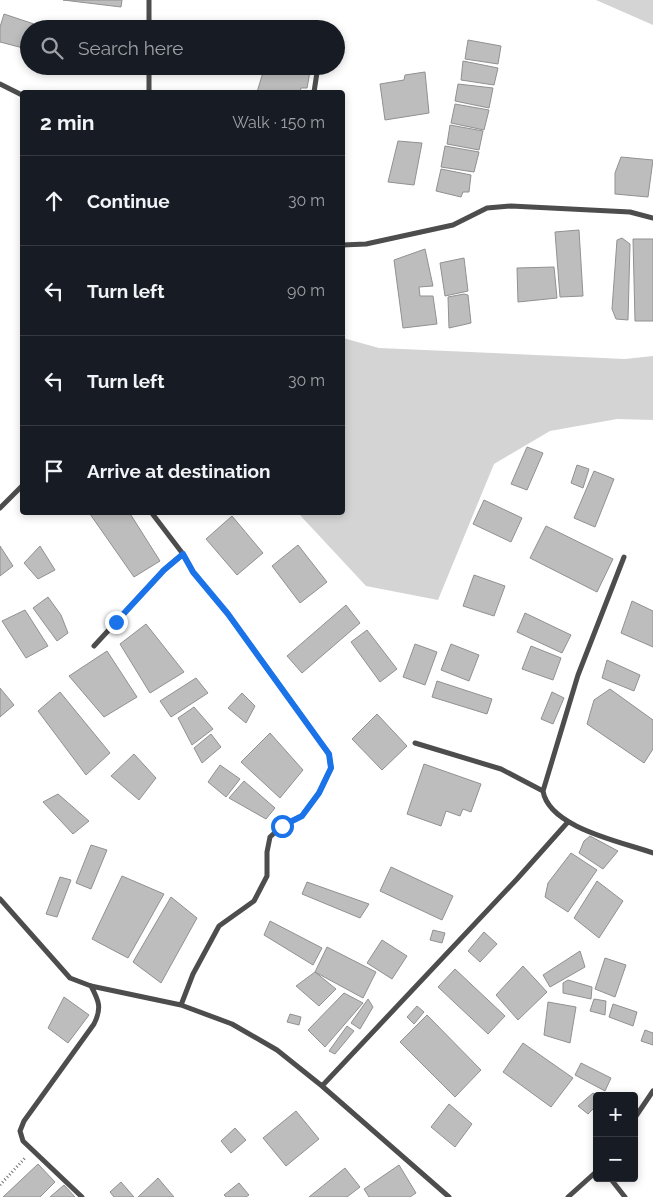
<!DOCTYPE html>
<html lang="en">
<head>
<meta charset="utf-8">
<style>
	:root { --surface:#171b24; --page:#242831; --text:#f1f3f6; --muted:#9ea1a6; --line:#363941 }
	body { margin:0; font-family:Raleway,sans-serif; background:var(--page); color:var(--text) }
	.controls { position:absolute; right:15px; bottom:15px; display:grid; overflow:hidden; border-radius:5px; box-shadow:0 2px 8px #0003 }
	.controls button { width:45px; height:45px; display:grid; place-items:center; padding:0; border:0; border-bottom:1px solid var(--line); background:var(--surface); color:var(--text); font:25px sans-serif }
	.stop { position:absolute; width:15px; height:15px; margin:-11px; border:4px solid #1a73e8; border-radius:50%; background:#fff }
	.stop.end { background:#1a73e8; border-color:#fff; box-shadow:0 1px 5px #0008 }
	.list { margin:0; padding:0; list-style:none }
	h2 { display:flex; justify-content:space-between; align-items:center; height:65px; margin:0; padding:0 20px; font-size:21px }
	h2 small { font-size:16px; font-weight:400; color:var(--muted) }
	.list li { display:grid; grid-template-columns:32px 1fr auto; gap:15px; align-items:center; box-sizing:border-box; height:90px; padding:0 20px; border-top:1px solid var(--line) }
	.list b { display:block; font-size:19px; white-space:nowrap }
	.list em { font-size:16px; font-style:normal; color:var(--muted) }
	.icon { flex:none; width:28px; height:28px; fill:none; stroke:currentColor; stroke-width:2; stroke-linecap:round; stroke-linejoin:round }
	.map { position:relative; flex:none; width:653px; height:1197px; overflow:hidden }
	.search { position:absolute; background:var(--surface); box-shadow:0 2px 8px #0003; left:20px; top:20px; width:325px; height:55px; display:flex; align-items:center; gap:12px; box-sizing:border-box; padding:0 18px; border-radius:28px; color:var(--muted); font-size:19px }
	.panel { position:absolute; background:var(--surface); box-shadow:0 2px 8px #0003; left:20px; top:90px; width:325px; height:425px; border-radius:5px }
	.map>svg:first-child { display:block }
</style>
</head>
<body>
<div class="map">
<svg width="653" height="1197" viewBox="0 0 653 1197">
	<rect width="100%" height="100%" fill="#fff"/>
	<path fill="#d4d4d4" d="M596,0H653V25Z
		M343,338L379,348L625,359L653,356V420L617,419L550,431L494,464L438,600L366,586L298,513L342,512Z"/>
	<path fill="#bdbdbd" stroke="#919191" d="M63,0H122L121,7Z
		M4,14L34,24L33,29H29L27,49L0,42V27Z
		M468,40L501,46L498,64L465,59Z
		M463,61L498,68L494,85L461,80Z
		M265,66H311L307,88H301L300,92H257Z
		M425,72L429,113L385,120L380,84L404,80L405,75Z
		M458,84L493,88L489,108L455,101Z
		M455,104L489,110L484,130L451,123Z
		M450,125L483,131L479,150L447,144Z
		M398,141L422,143L414,185L388,182Z
		M445,146L479,152L474,172L441,167Z
		M621,157L653,160L648,197L615,194V173Z
		M441,169L471,175L469,192H463L461,197L436,191Z
		M579,230L583,296L560,297L555,232Z
		M622,238L630,244L628,320L616,319L612,309L617,240Z
		M633,239H653V321H635Z
		M425,249L433,286L419,287L420,296H433L437,324L403,328L394,260Z
		M464,258L468,291L445,296L440,263Z
		M554,267L557,298L518,302L517,268Z
		M464,294L468,295L471,323L449,328L448,297Z
		M527,447L543,453L527,490L511,484Z
		M577,465L589,469L583,488L571,483Z
		M594,471L614,479L595,527L574,518Z
		M484,500L522,518L511,542L473,524Z
		M93,512H129L160,561L134,577L90,514Z
		M232,516L263,553L237,575L206,539Z
		M546,526L613,559L597,592L530,558Z
		M298,545L327,582L300,603L272,566Z
		M0,546L13,566L0,576Z
		M40,546L55,570L38,579L24,563Z
		M474,575L505,586L494,616L463,606Z
		M48,597L61,615L68,633L57,641L33,608Z
		M632,601L653,611V647L621,633Z
		M346,605L360,623L302,673L287,656Z
		M25,610L48,646L26,658L2,621Z
		M525,613L571,635L562,653L517,632Z
		M146,624L184,672L150,693L120,644Z
		M367,630L397,669L380,682L351,642Z
		M415,644L437,652L425,685L403,677Z
		M451,644L479,655L469,681L441,670Z
		M531,646L561,658L553,680L522,669Z
		M107,651L137,697L104,717L69,676Z
		M607,660L640,675L634,691L602,678Z
		M196,678L208,693L171,717L160,701Z
		M437,681L492,699L487,714L432,697Z
		M0,688L14,705L0,717Z
		M610,689L653,720V749L644,763L587,724L594,700Z
		M60,692L110,753L86,775L38,711Z
		M552,692L564,698L553,724L541,719Z
		M242,693L255,706L246,723L228,708Z
		M194,707L213,729L192,745L178,718Z
		M377,714L407,746L382,770L352,739Z
		M270,733L303,770L280,798L241,762Z
		M211,734L221,747L202,763L194,748Z
		M134,754L156,778L139,800L111,776Z
		M424,764L481,784L471,812L463,809L460,816L446,811L441,826L407,814Z
		M220,765L240,779L226,797L208,782Z
		M244,781L275,808L266,819L229,798Z
		M58,794L89,821L73,834L43,802Z
		M590,836L618,851L603,869L579,853L584,841Z
		M91,845L107,850L91,889L76,883Z
		M571,853L597,870L568,912L545,897L548,883Z
		M391,867L453,896L442,920L380,891Z
		M122,876L164,894L128,958L92,939Z
		M60,877L71,880L57,917L46,914Z
		M597,881L623,901L599,938L574,918Z
		M307,882L369,904L360,918L302,894Z
		M171,897L197,918L161,983L133,962Z
		M270,921L322,948L313,965L264,935Z
		M433,930L445,933L442,943L430,940Z
		M484,932L497,944L480,962L468,951Z
		M382,940L407,956L392,979L367,963Z
		M327,947L376,972L363,998L315,972Z
		M580,951L585,967L550,987L543,975Z
		M605,958L626,965L615,997L595,989Z
		M523,966L547,992L518,1020L496,995Z
		M455,969L505,1016L488,1034L438,987Z
		M315,972L336,989L319,1006L296,986Z
		M568,980L592,987L591,999L563,993V983Z
		M344,993L363,1003L325,1047L308,1030Z
		M64,997L89,1015L68,1043L48,1028Z
		M368,999L373,1007L360,1029L351,1023Z
		M594,999L606,1001L605,1015L590,1011Z
		M548,1002L576,1007L570,1043L544,1035Z
		M613,1004L637,1012L633,1026L609,1017Z
		M417,1006L424,1012L414,1024L407,1017Z
		M290,1014L301,1017L299,1025L287,1022Z
		M427,1015L481,1070L455,1097L400,1042Z
		M347,1026L354,1031L335,1054L329,1051Z
		M645,1030L653,1033V1045L641,1041Z
		M523,1043L573,1078L551,1107L503,1072Z
		M581,1063L611,1078L605,1091L575,1075Z
		M593,1093L597,1096V1105L588,1114L578,1106Z
		M449,1104L472,1124L455,1147L431,1127Z
		M296,1111L319,1139L286,1166L263,1138Z
		M235,1128L246,1140L231,1153L221,1141Z
		M38,1164L55,1182L40,1197H3Z
		M399,1165L416,1193L410,1197H369L364,1189Z
		M345,1168L360,1187L347,1197H309Z
		M158,1178L174,1197H138Z
		M121,1182L134,1197H114L110,1192Z
		M239,1183L249,1195L246,1197H226L224,1195Z
		M64,1185L75,1197H50Z"/>
	<g fill="none" stroke-linecap="round" stroke-linejoin="round">
		<path stroke="#6f6f6f" stroke-width="3" stroke-dasharray="1 2.5" stroke-linecap="butt" d="M0,1185L25,1158"/>
		<path stroke="#4d4d4d" stroke-width="5" d="M149,0V29
			M149,66V92
			M0,84L22,95
			M314,92L318,66
			M342,245L366,244L453,225L487,208L511,206L630,212L653,218
			M0,508L22,486
			M151,512L183,554L193,572L228,614L329,754L331,768L319,793L302,816L282,826L270,837L267,852V876L254,901L219,926L193,974L181,1005
			M624,557L578,675L543,791C549,828 623,842 653,853
			M94,646L164,570L183,554
			M415,743L501,769L543,791
			M0,899L70,978L91,986L181,1005L232,1024L277,1050L322,1086L449,1197
			M322,1086L517,879L567,823
			M634,1119L653,1091
			M610,1178L625,1197
			M82,1197L23,1141L20,1131L24,1121L94,1024C102,1008 99,1001 91,986
			M568,1197L597,1171"/>
	</g>
	<g fill="none" stroke-linecap="round" stroke-linejoin="round">
		<path stroke="#1a73e8" stroke-width="6" d="M116,622L164,570L183,554L193,572L228,614L329,754L331,768L319,793L302,816L282,826"/>
	</g>
</svg>
<div class="controls">
<button>+</button>
<button>−</button>
</div>
<div class="stop" style="left:282px;top:826px"></div>
<div class="stop end" style="left:116px;top:622px"></div>
<div class="search"><svg class="icon" aria-label="search" viewBox="0 0 24 24"><circle cx="10" cy="10" r="6"/><path d="M15 15l6 6"/></svg>Search here</div>
<section class="panel">
<h2>2 min<small>Walk · 150 m</small></h2>
<ul class="list">
<li><svg class="icon" aria-label="ahead" viewBox="0 0 24 24"><path d="M12 20V5M6 11l6-6 6 6"/></svg><div><b>Continue</b></div><em>30 m</em></li>
<li><svg class="icon" aria-label="left" viewBox="0 0 24 24"><path d="M17 20v-9H6M10 6l-5 5 5 5"/></svg><div><b>Turn left</b></div><em>90 m</em></li>
<li><svg class="icon" aria-label="left" viewBox="0 0 24 24"><path d="M17 20v-9H6M10 6l-5 5 5 5"/></svg><div><b>Turn left</b></div><em>30 m</em></li>
<li><svg class="icon" aria-label="arrive" viewBox="0 0 24 24"><path d="M6 21V4h12l-3 4 3 4H6"/></svg><div><b>Arrive at destination</b></div></li>
</ul>
</section>
</div>
</body>
</html>
